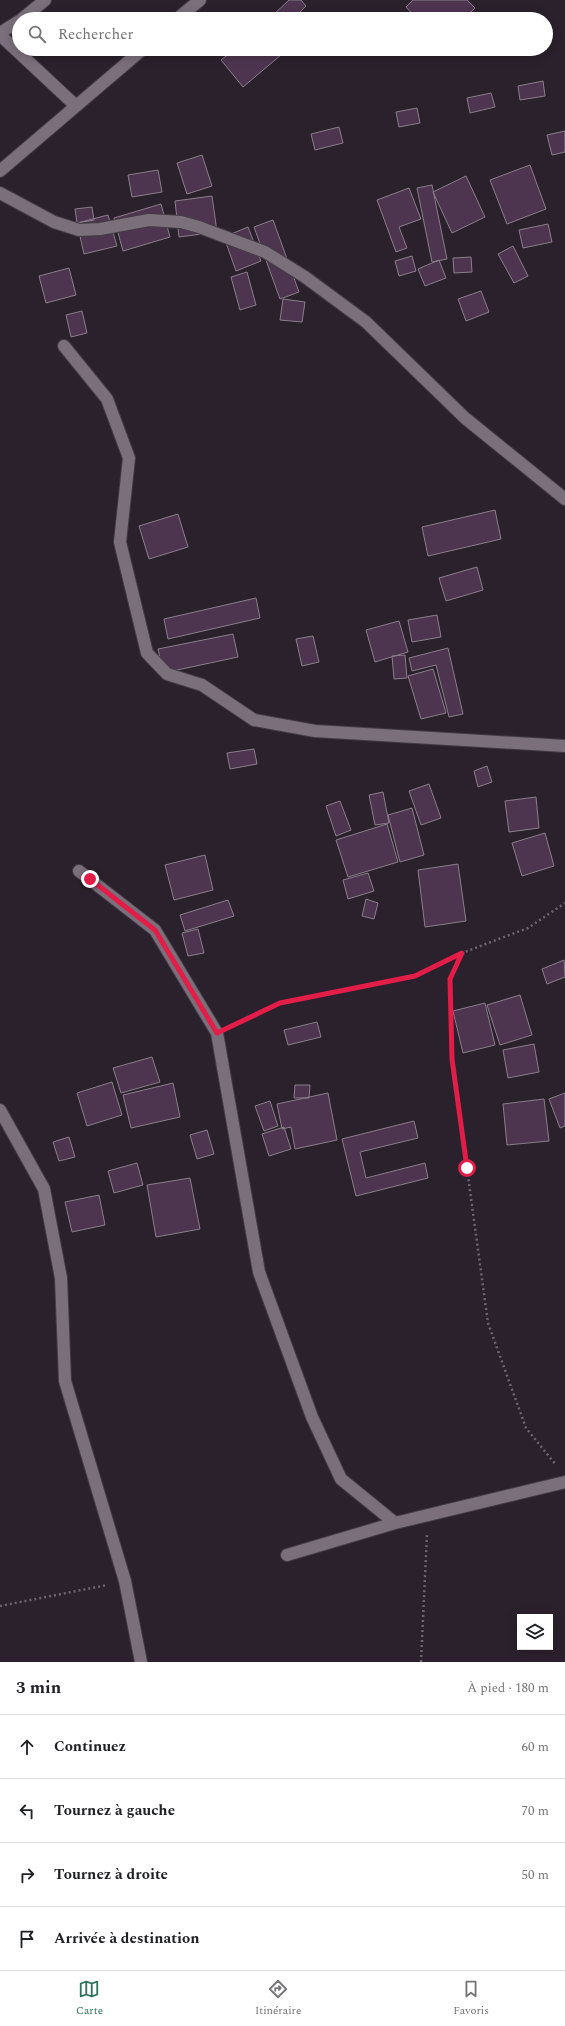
<!DOCTYPE html>
<html lang="fr">
<head>
<meta charset="utf-8">
<style>
	:root { --surface:#fff; --page:#f6f6f6; --text:#202124; --muted:#757577; --line:#e0e0e0; --accent:#2e725d }
	body { margin:0; font-family:Spectral,serif; background:var(--page); color:var(--text) }
	.controls { position:absolute; right:12px; bottom:12px; display:grid; overflow:hidden; border-radius:0px; box-shadow:0 2px 10px #0003 }
	.controls button { width:36px; height:36px; display:grid; place-items:center; padding:0; border:0; border-bottom:1px solid var(--line); background:var(--surface); color:var(--text); font:20px sans-serif }
	.stop { position:absolute; width:12px; height:12px; margin:-9px; border:3px solid #e11d48; border-radius:50%; background:#fff }
	.stop.end { background:#e11d48; border-color:#fff; box-shadow:0 1px 4px #0008 }
	.list { margin:0; padding:0; list-style:none }
	h2 { display:flex; justify-content:space-between; align-items:center; height:52px; margin:0; padding:0 16px; font-size:17px }
	h2 small { font-size:13px; font-weight:400; color:var(--muted) }
	.list li { display:grid; grid-template-columns:26px 1fr auto; gap:12px; align-items:center; box-sizing:border-box; height:64px; padding:0 16px; border-top:1px solid var(--line) }
	.list b { display:block; font-size:15px; white-space:nowrap }
	.list em { font-size:13px; font-style:normal; color:var(--muted) }
	.icon { flex:none; width:22px; height:22px; fill:none; stroke:currentColor; stroke-width:2; stroke-linecap:round; stroke-linejoin:round }
	.map { position:relative; flex:none; width:565px; height:1662px; overflow:hidden }
	.search { position:absolute; background:var(--surface); box-shadow:0 2px 10px #0003; left:12px; right:12px; top:12px; height:44px; display:flex; align-items:center; gap:10px; box-sizing:border-box; padding:0 14px; border-radius:22px; color:var(--muted); font-size:15px }
	.sheet { height:308px; background:var(--surface) }
	nav { display:flex; justify-content:space-around; align-items:center; box-sizing:border-box; height:56px; border-top:1px solid var(--line); background:var(--surface); font-size:11px; color:var(--muted) }
	nav a { display:grid; justify-items:center; gap:2px }
	nav .on { color:var(--accent) }
	.map>svg:first-child { display:block }
</style>
</head>
<body>
<div class="map">
<svg width="565" height="1662" viewBox="0 0 565 1662">
	<rect width="100%" height="100%" fill="#2b212c"/>
	<path fill="#4d354f" stroke="#8a7e8b" d="M289,0H301L306,6L298,14L303,19H273L271,17Z
		M413,0H467L475,8L464,19H452L449,15L444,19H417L406,7Z
		M235,49H288L243,87L221,60Z
		M543,81L545,96L520,100L518,86Z
		M491,93L495,107L470,113L467,98Z
		M417,108L420,123L399,127L396,112Z
		M339,127L343,143L315,150L311,134Z
		M565,131V152L552,155L547,135Z
		M202,155L212,186L187,194L177,163Z
		M530,165L546,209L507,224L490,180Z
		M158,170L162,192L132,197L128,175Z
		M466,176L485,217L452,233L433,192Z
		M432,185L447,259L432,262L417,188Z
		M409,188L421,219L399,227L407,248L396,252L377,200Z
		M212,196L217,232L179,237L175,201Z
		M161,204L170,237L123,251L114,218Z
		M92,207L94,220L77,223L75,209Z
		M108,215L117,246L84,254L77,223Z
		M273,220L299,292L280,299L254,227Z
		M548,224L552,242L523,248L519,230Z
		M248,227L261,261L236,271L224,237Z
		M513,246L528,276L514,283L498,254Z
		M412,256L416,271L399,276L395,261Z
		M471,257L472,272L454,273L453,258Z
		M439,260L446,278L425,286L418,269Z
		M69,268L76,295L46,303L39,276Z
		M247,272L256,305L240,310L231,277Z
		M481,291L489,312L466,321L458,299Z
		M283,299L305,302L302,322L280,320Z
		M82,311L87,333L71,337L66,315Z
		M495,510L501,539L428,556L422,527Z
		M178,514L188,547L149,559L139,526Z
		M477,567L483,590L446,601L439,578Z
		M256,598L260,618L168,639L164,619Z
		M437,615L441,637L412,642L408,620Z
		M399,621L408,652L375,662L366,630Z
		M233,634L238,657L163,673L158,649Z
		M313,636L319,662L302,666L296,639Z
		M448,648L463,714L449,717L436,665L412,671L409,658Z
		M405,655L407,678L394,679L392,656Z
		M433,669L446,713L421,719L408,676Z
		M254,749L257,764L230,769L227,753Z
		M487,766L492,782L478,787L474,771Z
		M429,784L441,818L421,825L409,791Z
		M383,792L389,823L375,825L369,795Z
		M536,797L539,828L509,832L505,801Z
		M340,801L351,830L336,836L326,806Z
		M412,808L424,855L400,862L388,815Z
		M387,824L398,862L348,877L336,840Z
		M545,833L554,866L522,876L512,843Z
		M205,855L213,890L174,900L165,865Z
		M458,864L466,921L425,927L418,870Z
		M368,873L374,891L348,899L343,880Z
		M366,899L378,903L374,919L362,916Z
		M228,900L234,916L185,931L180,915Z
		M198,929L204,953L188,956L182,933Z
		M564,960L565,977L547,984L542,969Z
		M520,995L532,1035L500,1045L487,1005Z
		M485,1003L495,1045L463,1053L453,1011Z
		M317,1022L321,1037L288,1045L284,1030Z
		M534,1044L539,1072L508,1078L503,1050Z
		M152,1057L160,1082L121,1093L113,1068Z
		M112,1082L122,1115L87,1126L77,1093Z
		M173,1083L180,1117L131,1128L123,1095Z
		M295,1085H310L309,1098H294Z
		M328,1093L337,1140L295,1149L291,1127L282,1129L277,1104Z
		M565,1093V1126L560,1128L549,1099Z
		M544,1099L549,1141L507,1145L503,1104Z
		M270,1101L278,1126L264,1131L255,1106Z
		M414,1121L418,1138L360,1152L366,1178L425,1163L428,1178L356,1196L342,1139Z
		M284,1127L291,1149L269,1156L262,1134Z
		M207,1130L214,1154L197,1159L190,1135Z
		M69,1137L75,1157L59,1161L53,1142Z
		M137,1163L143,1185L114,1193L108,1171Z
		M190,1178L200,1229L156,1237L147,1185Z
		M99,1195L105,1225L72,1232L65,1202Z"/>
	<g fill="none" stroke-linecap="round" stroke-linejoin="round">
		<g stroke="#443c45" stroke-width="14">
			<path id="minor" d="M22,19L45,0
				M177,19L200,0
				M0,33L19,21
				M0,35L76,106
				M0,171L143,49
				M0,193L54,222L79,230L100,229L149,220L181,222L199,227L265,252L305,277L366,322L465,418L565,499
				M64,346L107,399L129,458L120,542L147,653L167,674L202,685L254,720L315,731L565,746
				M79,871L155,930L217,1033L259,1272L312,1417L341,1479L395,1523
				M0,1110L44,1189L61,1278L65,1381L125,1581L141,1662
				M287,1555L395,1523L565,1482"/>
		</g>
		<path stroke="#6d646e" stroke-width="2.5" stroke-dasharray="2 3" stroke-linecap="butt" d="M462,953L450,979L452,1059L488,1323L526,1428L556,1465
			M234,1025L280,1003L415,976L462,953L528,928L565,903
			M0,1606L107,1585
			M421,1662L427,1534"/>
		<use href="#minor" stroke="#7b6f7c" stroke-width="12"/>
	</g>
	<g fill="none" stroke-linecap="round" stroke-linejoin="round">
		<path stroke="#e11d48" stroke-width="5" d="M90,879L155,930L217,1033L280,1003L415,976L462,953L450,979L452,1059L467,1168"/>
	</g>
</svg>
<div class="controls">
<button><svg class="icon" aria-label="layers" viewBox="0 0 24 24"><path d="M12 4l9 5-9 5-9-5zM3 14l9 5 9-5"/></svg></button>
</div>
<div class="stop" style="left:467px;top:1168px"></div>
<div class="stop end" style="left:90px;top:879px"></div>
<div class="search"><svg class="icon" aria-label="search" viewBox="0 0 24 24"><circle cx="10" cy="10" r="6"/><path d="M15 15l6 6"/></svg>Rechercher</div>
</div>
<section class="sheet">
<h2>3 min<small>À pied · 180 m</small></h2>
<ul class="list">
<li><svg class="icon" aria-label="ahead" viewBox="0 0 24 24"><path d="M12 20V5M6 11l6-6 6 6"/></svg><div><b>Continuez</b></div><em>60 m</em></li>
<li><svg class="icon" aria-label="left" viewBox="0 0 24 24"><path d="M17 20v-9H6M10 6l-5 5 5 5"/></svg><div><b>Tournez à gauche</b></div><em>70 m</em></li>
<li><svg class="icon" aria-label="right" viewBox="0 0 24 24"><path d="M7 20v-9h11M14 6l5 5-5 5"/></svg><div><b>Tournez à droite</b></div><em>50 m</em></li>
<li><svg class="icon" aria-label="arrive" viewBox="0 0 24 24"><path d="M6 21V4h12l-3 4 3 4H6"/></svg><div><b>Arrivée à destination</b></div></li>
</ul>
</section>
<nav>
<a class="on"><svg class="icon" aria-label="map" viewBox="0 0 24 24"><path d="M3 6l6-2 6 2 6-2v14l-6 2-6-2-6 2zM9 4v14M15 6v14"/></svg>Carte</a>
<a><svg class="icon" aria-label="directions" viewBox="0 0 24 24"><path d="M12 3l9 9-9 9-9-9zM9 14v-3h6M13 9l2 2-2 2"/></svg>Itinéraire</a>
<a><svg class="icon" aria-label="saved" viewBox="0 0 24 24"><path d="M7 4h10v16l-5-4-5 4z"/></svg>Favoris</a>
</nav>
</body>
</html>
